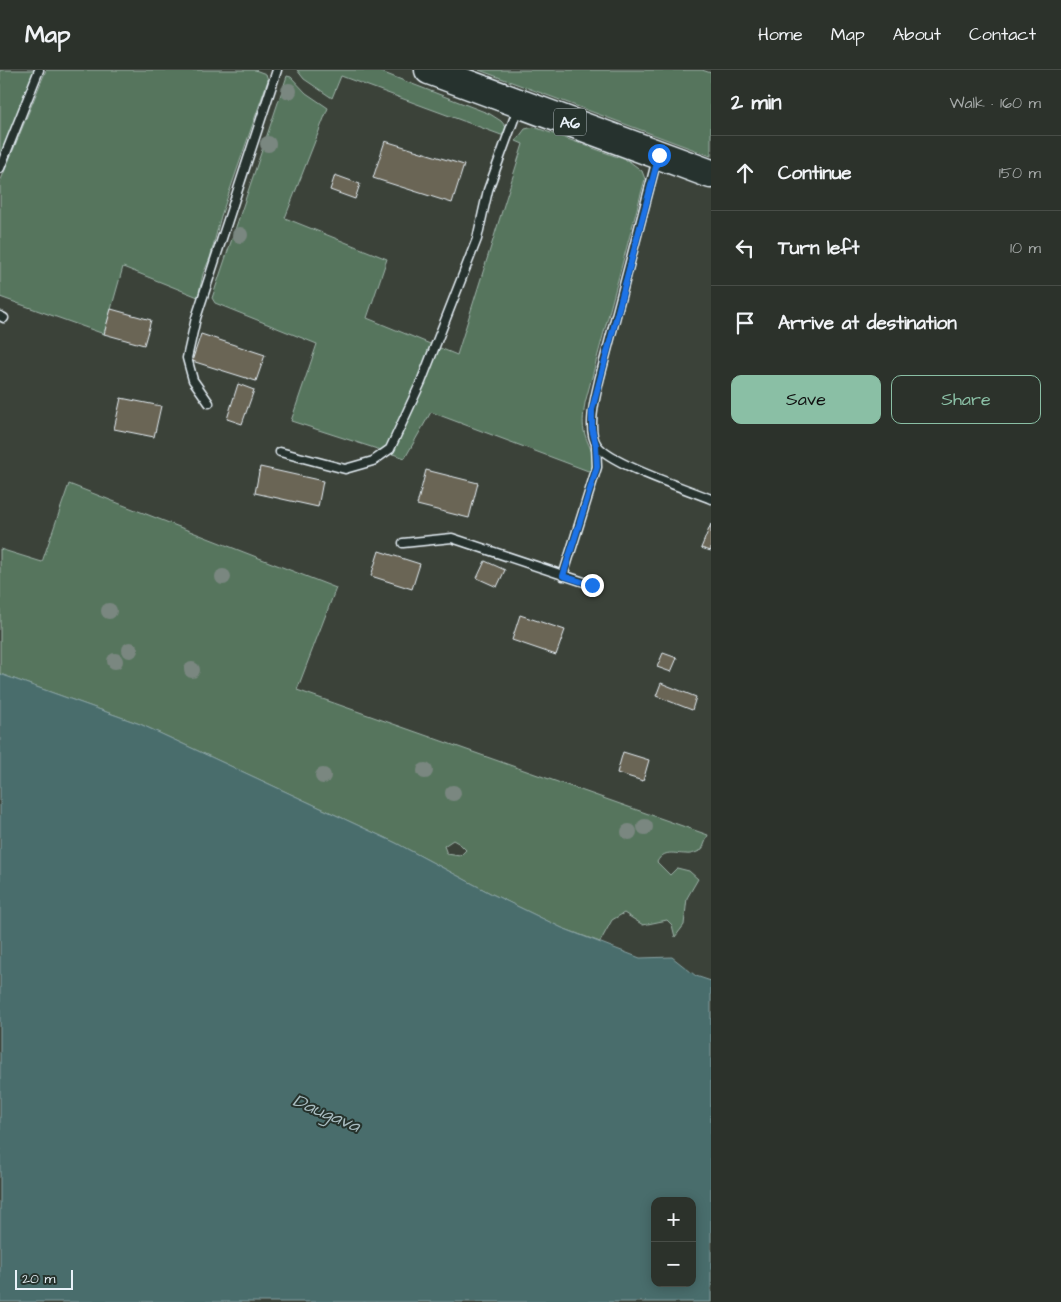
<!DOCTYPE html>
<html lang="en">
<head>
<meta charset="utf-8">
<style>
	:root { --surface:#2c322b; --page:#343a33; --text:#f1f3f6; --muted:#a6aaa9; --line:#484d47; --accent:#8abfa5 }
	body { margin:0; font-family:"Architects Daughter",sans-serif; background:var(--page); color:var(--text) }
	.controls { position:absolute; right:15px; bottom:15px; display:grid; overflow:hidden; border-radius:10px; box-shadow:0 2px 12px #0003 }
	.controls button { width:45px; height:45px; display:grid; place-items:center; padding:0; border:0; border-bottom:1px solid var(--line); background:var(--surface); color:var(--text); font:25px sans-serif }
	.scale { position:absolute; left:15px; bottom:12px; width:58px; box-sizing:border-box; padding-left:5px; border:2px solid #e8f1f8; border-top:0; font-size:14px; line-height:18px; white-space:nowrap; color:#e8f1f8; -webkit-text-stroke:4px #26332d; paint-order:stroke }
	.stop { position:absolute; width:15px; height:15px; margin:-11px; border:4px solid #1a73e8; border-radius:50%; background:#fff }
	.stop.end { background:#1a73e8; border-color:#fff; box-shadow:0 1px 5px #0008 }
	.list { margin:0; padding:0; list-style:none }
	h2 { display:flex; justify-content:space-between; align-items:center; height:65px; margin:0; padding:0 20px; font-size:21px }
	h2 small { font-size:16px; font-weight:400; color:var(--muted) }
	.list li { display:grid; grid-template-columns:32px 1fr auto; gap:15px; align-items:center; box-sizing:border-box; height:75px; padding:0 20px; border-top:1px solid var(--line) }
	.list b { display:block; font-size:19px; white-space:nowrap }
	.list em { font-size:16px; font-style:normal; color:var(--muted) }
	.actions { display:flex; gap:10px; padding:15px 20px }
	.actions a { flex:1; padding:11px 0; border:1px solid var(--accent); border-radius:10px; text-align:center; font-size:18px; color:var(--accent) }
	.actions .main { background:var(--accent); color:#111 }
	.icon { flex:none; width:28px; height:28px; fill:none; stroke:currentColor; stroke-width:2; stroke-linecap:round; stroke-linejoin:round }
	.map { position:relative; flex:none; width:711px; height:1232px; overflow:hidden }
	header { display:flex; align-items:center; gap:30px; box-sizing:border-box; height:70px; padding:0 25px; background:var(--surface); border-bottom:1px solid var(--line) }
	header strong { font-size:24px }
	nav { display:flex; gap:28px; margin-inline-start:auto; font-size:18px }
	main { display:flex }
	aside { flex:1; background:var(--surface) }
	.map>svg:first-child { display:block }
</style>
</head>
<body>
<header>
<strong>Map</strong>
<nav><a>Home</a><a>Map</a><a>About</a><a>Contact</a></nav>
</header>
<main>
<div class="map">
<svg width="711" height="1232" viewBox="0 0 711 1232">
	<rect width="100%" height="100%" fill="#3b4239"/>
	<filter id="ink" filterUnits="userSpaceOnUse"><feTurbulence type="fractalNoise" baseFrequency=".02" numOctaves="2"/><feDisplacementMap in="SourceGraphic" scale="10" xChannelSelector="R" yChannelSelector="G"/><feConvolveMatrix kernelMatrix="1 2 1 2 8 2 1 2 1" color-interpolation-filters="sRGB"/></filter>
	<g filter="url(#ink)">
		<path fill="#56755d" stroke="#9fb3aa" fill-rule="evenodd" d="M0,0H35L0,86Z
			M46,0H255L266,4L268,10L221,146L210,188L203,204L198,227L123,197L104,264L0,227V112Z
			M297,0H376L490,44L501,51L506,57L504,66L341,6L332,28L304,9Z
			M479,0H702L711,3V86Z
			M287,6L291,7L306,23L328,38L285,148L387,189L367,248L457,285L523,74L516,71L525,59L534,57L629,91L642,101L645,109L585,333C584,341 582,352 584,361C588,378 597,383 591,402L431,342L405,388L291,351L317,274L215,233L212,228Z
			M69,414L336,518L297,620L708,765L702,780C697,782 691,785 686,784C674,784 664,779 657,792L670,805L677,798L689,801L698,809L687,828L684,855L675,867L672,855L667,850L643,855L624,843L612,850L600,872L562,858L492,824L396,773L140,654L0,604V479L42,492ZM453,770L460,774L466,780L460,786L447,784L444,776Z"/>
		<path fill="#486d6c" stroke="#88a2a4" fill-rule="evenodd" d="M0,604L140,654L396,773L492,824L562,858L640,888L672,887L696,906L711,911V1232H0ZM655,1131H692V1213H655Z"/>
		<path fill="#6b6554" stroke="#e8f1f8" d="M385,71L464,95L452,133L373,108Z
			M335,105L360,114L355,129L330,120Z
			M111,239L151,250L144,275L104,264Z
			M201,264L265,285L256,311L192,291Z
			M238,314L254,320L242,354L227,349Z
			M121,328L161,336L154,367L114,359Z
			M260,397L323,411L318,437L255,423Z
			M426,400L478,413L469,448L417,435Z
			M711,454V481L701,478Z
			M379,481L420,494L412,519L371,506Z
			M485,491L505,500L497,517L477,508Z
			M520,545L565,560L556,585L512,570Z
			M663,583L677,588L671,602L657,597Z
			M661,613L696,627L692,640L656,626Z
			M623,682L649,690L643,711L617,703Z"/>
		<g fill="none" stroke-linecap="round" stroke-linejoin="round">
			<g stroke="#e8f1f8" stroke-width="11">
				<path id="lane" d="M657,89L600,307C596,324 586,360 597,375C610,394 687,419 711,429
					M0,98L39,0
					M0,246L4,248
					M209,333L193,310L187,288L196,248L277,0
					M280,382L345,399L373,391L390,379L421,312L477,169L488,120L518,38
					M403,473L452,468L593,515
					M563,506L597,397L596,375"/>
			</g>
			<g stroke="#e8f1f8" stroke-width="31">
				<path id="highway" d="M429,0L711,104"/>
			</g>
			<use href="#lane" stroke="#26332d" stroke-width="8"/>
			<use href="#highway" stroke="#26332d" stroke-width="28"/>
		</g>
		<g fill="#7a8780">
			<circle cx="289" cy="21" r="8"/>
			<circle cx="268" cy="74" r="8"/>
			<circle cx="240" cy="165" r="8"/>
			<circle cx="223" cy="507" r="8"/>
			<circle cx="109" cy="541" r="8"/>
			<circle cx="130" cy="580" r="8"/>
			<circle cx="115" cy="591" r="8"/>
			<circle cx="192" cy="600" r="8"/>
			<circle cx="425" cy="701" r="8"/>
			<circle cx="323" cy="706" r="8"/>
			<circle cx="453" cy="723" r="8"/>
			<circle cx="645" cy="757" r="8"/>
			<circle cx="629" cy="762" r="8"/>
		</g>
	</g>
	<g fill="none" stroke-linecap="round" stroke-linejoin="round" filter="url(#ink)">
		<path stroke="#1a73e8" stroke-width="6" d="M592,515L563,506L597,397L596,375L592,359V340L659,85"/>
	</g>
	<g text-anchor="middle" stroke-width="4" stroke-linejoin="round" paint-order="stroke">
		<rect fill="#26332d" stroke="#aeb8bb" stroke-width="1" x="554" y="38.5" width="32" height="27" rx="4"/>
		<g font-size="16" font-weight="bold" fill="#e8f1f8">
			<text x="570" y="58">A6</text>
		</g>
		<g font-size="19" font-style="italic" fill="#a8bcc0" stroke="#26332d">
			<text transform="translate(327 1042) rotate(23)" y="7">Daugava</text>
		</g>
	</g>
</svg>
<div class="controls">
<button>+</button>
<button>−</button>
</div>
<div class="scale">20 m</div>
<div class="stop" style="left:659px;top:85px"></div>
<div class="stop end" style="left:592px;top:515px"></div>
</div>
<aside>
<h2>2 min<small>Walk · 160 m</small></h2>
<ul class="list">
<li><svg class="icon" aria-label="ahead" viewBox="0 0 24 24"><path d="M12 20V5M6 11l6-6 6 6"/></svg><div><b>Continue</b></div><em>150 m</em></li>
<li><svg class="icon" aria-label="left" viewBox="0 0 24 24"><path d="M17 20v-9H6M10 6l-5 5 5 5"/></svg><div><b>Turn left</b></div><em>10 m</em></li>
<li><svg class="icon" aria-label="arrive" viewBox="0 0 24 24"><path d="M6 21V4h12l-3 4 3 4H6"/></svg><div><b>Arrive at destination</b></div></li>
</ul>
<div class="actions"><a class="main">Save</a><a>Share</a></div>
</aside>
</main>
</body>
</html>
